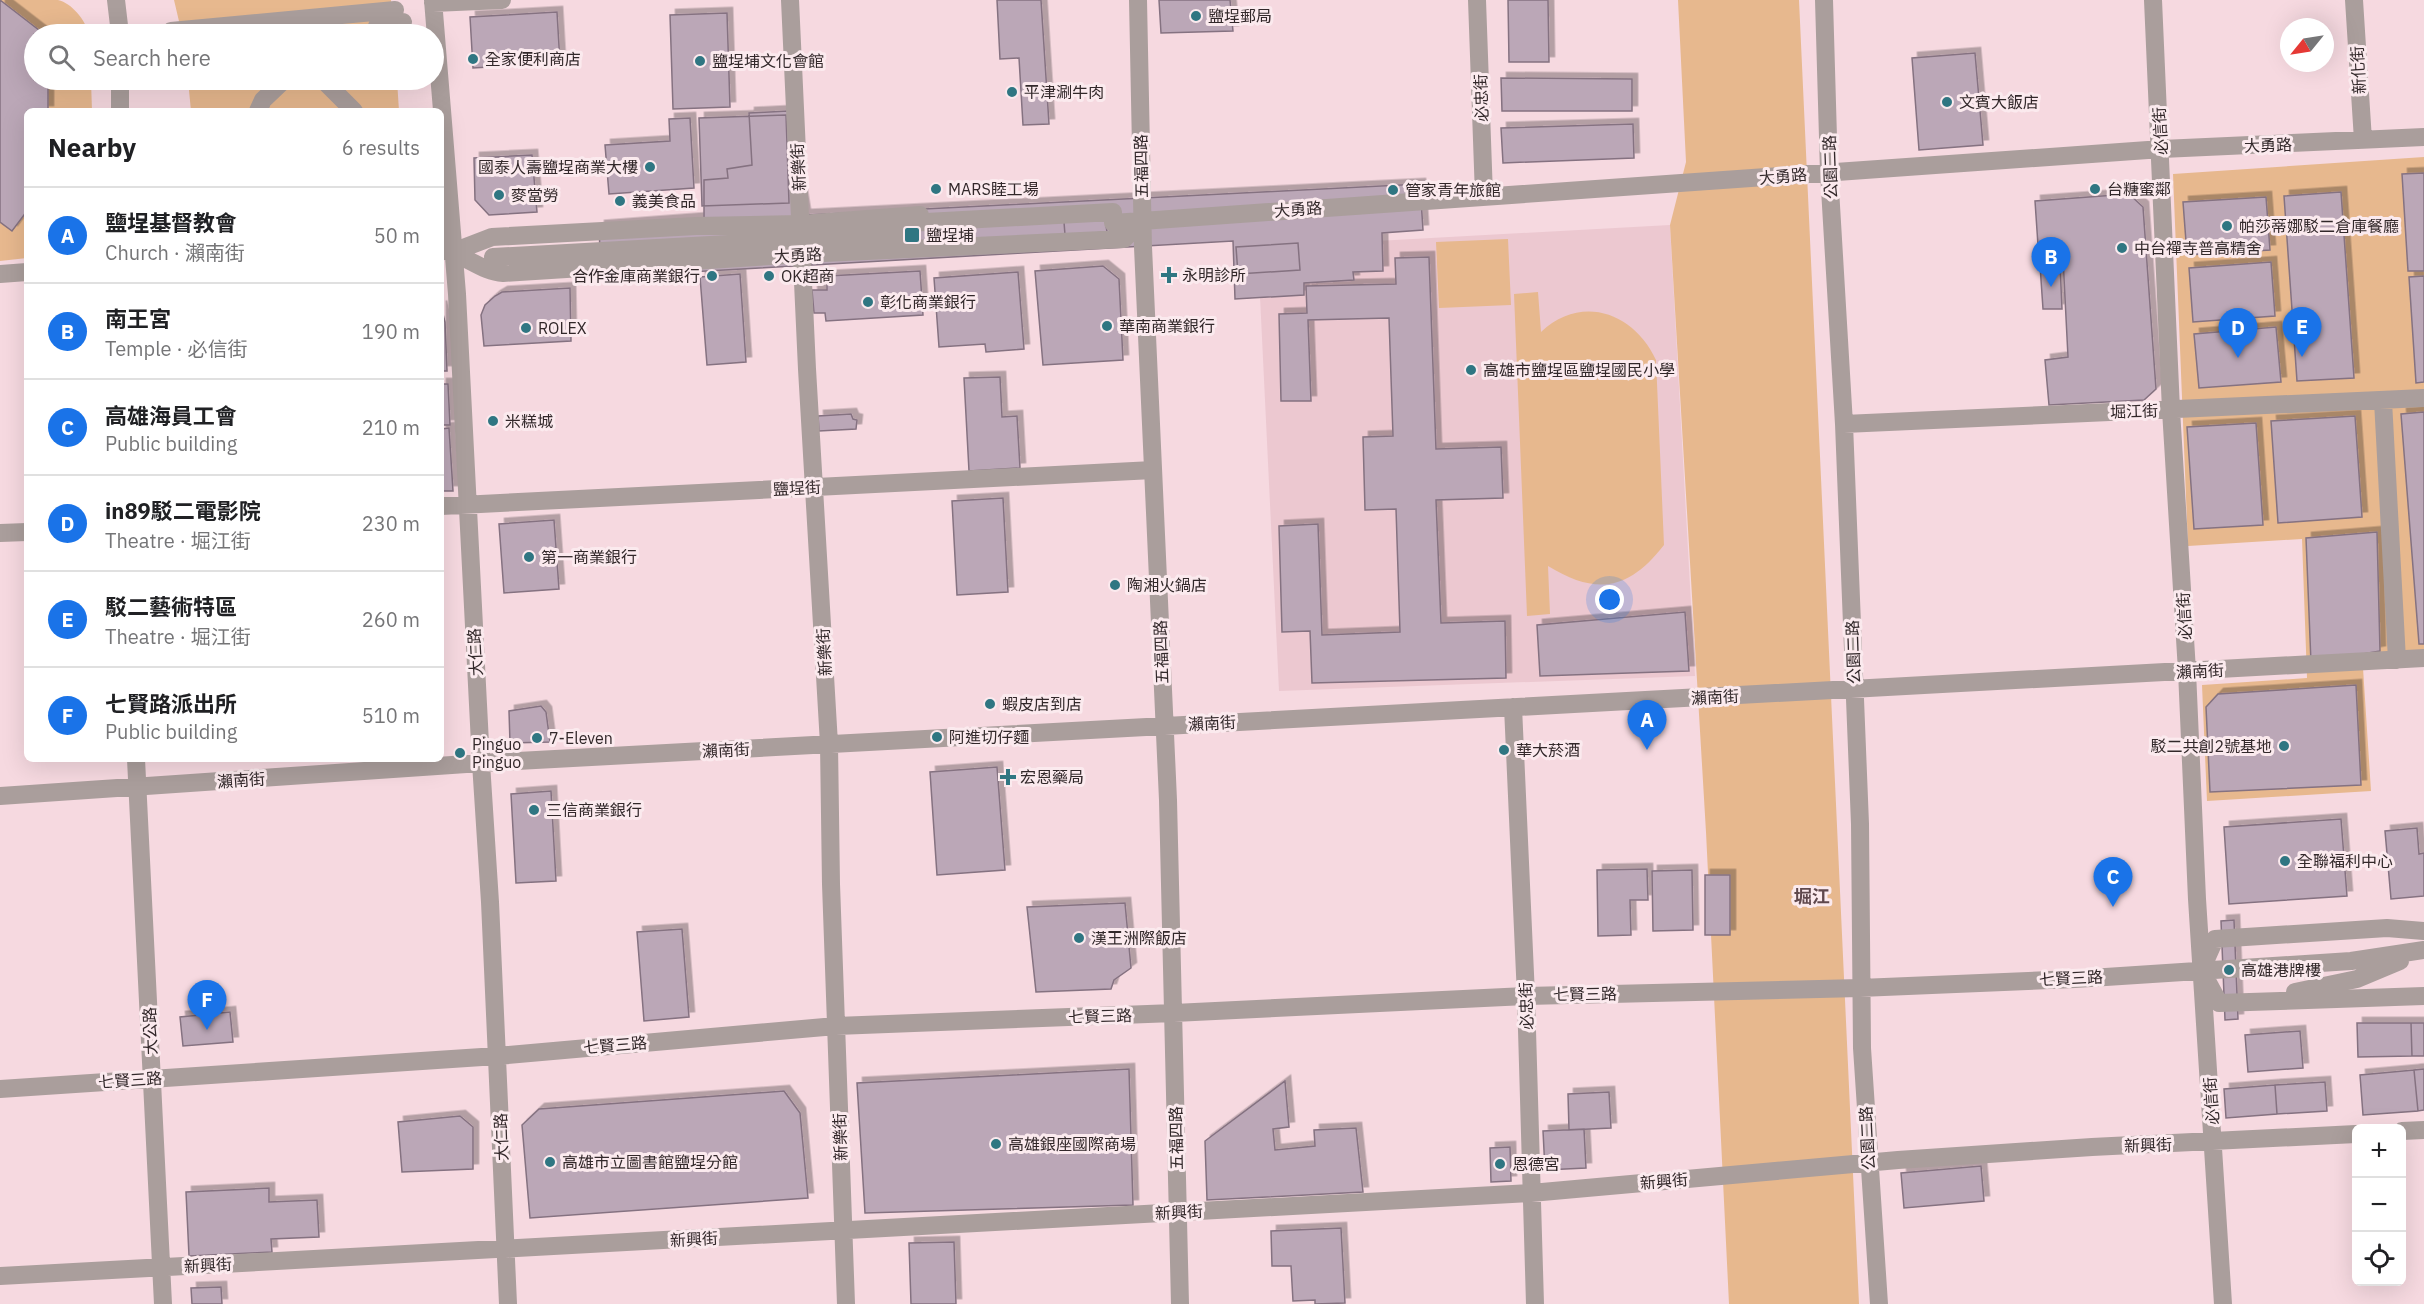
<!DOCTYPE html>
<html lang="en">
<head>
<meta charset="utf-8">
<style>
	:root { --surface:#fff; --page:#f6f6f6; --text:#202124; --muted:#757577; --line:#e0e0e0; --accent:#1a73e8 }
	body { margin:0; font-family:"IBM Plex Sans","Noto Sans TC",sans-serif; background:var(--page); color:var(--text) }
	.controls { position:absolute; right:18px; bottom:18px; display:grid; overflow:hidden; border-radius:9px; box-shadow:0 6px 24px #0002 }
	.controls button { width:54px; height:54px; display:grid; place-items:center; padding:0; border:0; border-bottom:2px solid var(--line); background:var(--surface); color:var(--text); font:30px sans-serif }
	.compass { position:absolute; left:2280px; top:18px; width:54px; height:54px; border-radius:50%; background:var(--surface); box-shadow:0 6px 24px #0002; rotate:240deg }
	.you { position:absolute; left:1610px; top:600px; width:21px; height:21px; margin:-15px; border:4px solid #fff; border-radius:50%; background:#1a73e8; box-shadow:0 0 0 9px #1a73e833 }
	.badge { display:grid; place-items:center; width:39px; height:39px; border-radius:50%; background:var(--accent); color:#fff; font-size:20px; font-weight:700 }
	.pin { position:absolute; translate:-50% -50px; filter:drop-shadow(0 2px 3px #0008) }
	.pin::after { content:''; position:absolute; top:32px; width:21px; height:18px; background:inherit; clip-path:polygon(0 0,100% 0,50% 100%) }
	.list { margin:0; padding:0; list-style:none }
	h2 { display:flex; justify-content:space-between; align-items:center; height:78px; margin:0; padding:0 24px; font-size:26px }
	h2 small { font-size:20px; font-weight:400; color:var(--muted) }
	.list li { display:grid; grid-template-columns:39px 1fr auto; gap:18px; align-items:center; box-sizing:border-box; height:96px; padding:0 24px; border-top:2px solid var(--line) }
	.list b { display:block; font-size:22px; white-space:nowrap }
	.list p { margin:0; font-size:20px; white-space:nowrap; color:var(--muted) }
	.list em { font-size:20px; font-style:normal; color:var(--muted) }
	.icon { flex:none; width:33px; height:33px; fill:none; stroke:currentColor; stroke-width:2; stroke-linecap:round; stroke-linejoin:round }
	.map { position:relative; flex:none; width:2424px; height:1304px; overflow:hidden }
	.search { position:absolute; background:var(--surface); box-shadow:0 6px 24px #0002; left:24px; top:24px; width:420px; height:66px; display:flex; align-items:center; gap:15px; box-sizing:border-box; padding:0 21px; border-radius:33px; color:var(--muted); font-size:22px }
	.panel { position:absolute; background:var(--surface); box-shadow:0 6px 24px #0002; left:24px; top:108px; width:420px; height:654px; border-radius:9px }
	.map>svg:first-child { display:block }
</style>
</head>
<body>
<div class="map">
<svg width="2424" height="1304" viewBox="0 0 2424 1304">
	<defs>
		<filter id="shadow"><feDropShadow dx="5.5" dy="-5.5" stdDeviation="0" flood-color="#0004"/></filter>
	</defs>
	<rect width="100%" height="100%" fill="#f6d9e0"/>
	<path fill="#ecc8d0" d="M1670,225L1695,676L1279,691L1259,276L1304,245Z"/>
	<path fill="#e7b88e" d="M0,0C17,0 42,0 58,0C72,3 86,21 89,34H34V80H91L92,111H27V258L0,261Z
		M174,0H391L393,34H182Z
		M1678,0H1799L1859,1304H1729L1706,832L1670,225L1686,162Z
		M188,80H397L399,111H191Z
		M2424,157V663L2363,668L2371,791L2207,801L2202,685L2307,678L2302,539L2188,546L2173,174Z
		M1508,239L1511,305L1439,308L1436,242Z
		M1538,292L1541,332C1581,294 1634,312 1656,360L1664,545C1629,590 1597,596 1548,566L1550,614L1527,616L1514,294Z"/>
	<path fill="#bba7b7" stroke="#857281" stroke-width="1.5" filter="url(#shadow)" d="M0,0L44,34H34V80H48V111H27V211L12,231L0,222Z
		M997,0H1041L1049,124L1023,125L1019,58L1000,59Z
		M1159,0H1230L1233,31L1161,33Z
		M1508,0H1548L1549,62H1509Z
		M557,12L560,63L473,68L470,17Z
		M727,13L730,107L673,109L670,15Z
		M1975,53L1983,145L1919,150L1912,58Z
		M1501,78L1632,79V111H1502Z
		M788,111L805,215L1420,184L1423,230L1382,233L1383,271L1353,272L1354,280L1304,283V295L1235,299L1233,241L601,277L599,226L704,218V180L728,178L727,169L752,165L749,113Z
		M786,115L789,203L702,206L699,118Z
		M690,118L694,188L609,194L605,145L670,141L669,119Z
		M1633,124L1634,158L1503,163L1501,128Z
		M532,155L537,212L489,215L475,200L474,158Z
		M2424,173V271H2408L2402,174Z
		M2341,192L2354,378L2297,381L2284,196Z
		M2129,194L2143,207L2156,389L2144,400L2049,405L2045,360L2068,357L2063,258L2039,260L2035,201Z
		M2266,197L2270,250L2187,255L2183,202Z
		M1105,219L1107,232L1065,235L1064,222Z
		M959,224V240L916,243L915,226Z
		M1298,243L1300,270L1238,274L1236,247Z
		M1429,257L1436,449L1501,447L1503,498L1436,500L1441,623L1505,621L1506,678L1312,683L1310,631L1282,632L1279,526L1318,524L1322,635L1400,632L1396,509L1365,510L1363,437L1393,436L1389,318L1308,320L1311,401H1281L1279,314L1307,313L1306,286L1396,284L1395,258Z
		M2271,262L2275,316L2193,322L2189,268Z
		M2060,264L2062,309H2043L2040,265Z
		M1103,266L1119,279L1123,360L1043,365L1035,271Z
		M920,271L923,315L826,321L825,313H814L812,290H827V276Z
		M1018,272L1024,349L986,352L985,344L939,347L934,278Z
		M740,274L746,362L707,365L700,277Z
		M2424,276V382L2416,383L2409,277Z
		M570,288L571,341L484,346L481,315L485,305L495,296L502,292Z
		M441,306L445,322L447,371H441Z
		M2276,327L2281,382L2199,388L2194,334Z
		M1000,377L1002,417L1017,416L1020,468L969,471L964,378Z
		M441,384H448L450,425H441Z
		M2424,412V644H2419L2401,414Z
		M851,414L853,419L857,420L856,429L819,431L818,416Z
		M2355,416L2362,517L2278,523L2271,421Z
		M2256,423L2263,525L2194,529L2187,427Z
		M449,428L453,491H441V429Z
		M1003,498L1008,592L957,595L952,501Z
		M554,520L559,589L504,593L499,524Z
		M2377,532L2380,651L2311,663L2306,538Z
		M1685,612L1689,671L1540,676L1537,625Z
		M2356,685L2361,785L2210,792L2206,707L2218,694Z
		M541,706L546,712L550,742L510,743L509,711Z
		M997,767L1005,870L937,875L930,772Z
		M551,791L556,881L516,883L511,794Z
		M2341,819L2347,896L2229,904L2224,827Z
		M2417,828L2419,854L2424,853V896L2391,899L2385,831Z
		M1647,869L1648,900H1630L1631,935L1598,936L1597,870Z
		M1692,870L1693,930L1653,931L1652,871Z
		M1705,875H1730V935H1705Z
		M1125,903L1131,968L1114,980L1111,989L1036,992L1027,907Z
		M2234,920L2238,1019L2225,1020L2221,921Z
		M682,929L689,1017L644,1021L637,932Z
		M230,1012L233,1042L183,1046L180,1017Z
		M2357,1023H2411L2412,1056L2358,1057Z
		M2411,1023H2424V1056H2412Z
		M2300,1031L2303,1068L2248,1072L2245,1035Z
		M1129,1069L1133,1205L865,1213L857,1083Z
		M2424,1069V1110L2418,1111L2414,1070Z
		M2414,1070L2418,1111L2363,1115L2360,1075Z
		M1285,1081L1289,1127L1273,1129L1275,1150L1315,1146L1314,1130L1356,1128L1363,1192L1207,1200L1205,1141Z
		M2325,1082L2327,1111L2277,1114L2275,1085Z
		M2275,1085L2277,1114L2226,1118L2224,1089Z
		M784,1091L800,1113L808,1198L530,1218L522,1125L539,1109Z
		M1609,1092L1611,1128L1569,1130L1568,1094Z
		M460,1116L473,1127V1169L402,1172L398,1122Z
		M1584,1129L1586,1168L1545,1170L1543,1131Z
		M1510,1147L1511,1181L1491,1182L1490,1148Z
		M1981,1166L1984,1201L1904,1208L1901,1173Z
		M269,1188V1202L317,1200L319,1237L271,1239L272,1252L189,1256L186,1192Z
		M1341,1228L1345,1303L1315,1304V1300L1293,1301L1291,1266H1272L1271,1231Z
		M954,1242L956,1304H911L909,1243Z
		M221,1287L222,1304H192L191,1288Z"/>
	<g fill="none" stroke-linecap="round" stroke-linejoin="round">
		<path stroke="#aa9e9c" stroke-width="18" d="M116,0L120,34
			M433,0L457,294L481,763L490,902L508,1304
			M790,0L807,369L829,744L831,884L846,1304
			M1138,0L1143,247L1168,800L1180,1304
			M1477,0L1484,196
			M1824,0L1829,172L1844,424L1860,824L1862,1048L1879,1304
			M2153,0L2171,410L2187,671L2197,899L2223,1304
			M2354,0L2363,140
			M433,3L502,0
			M171,31L395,10
			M377,34V26L403,22
			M120,80V111
			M323,80L354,111
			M258,111L263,100L284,80
			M445,251C466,255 482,272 503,273L802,254L1124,239L1142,221
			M453,252L492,237L696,226L801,224L920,215
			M493,257L909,234L908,223L1113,212V223L1142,221L2162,149L2424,137
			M0,274L27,272
			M2383,401L2397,660
			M1844,424L2424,398
			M441,506L1153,470
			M0,533L27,532
			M1513,707L1526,996L1535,1304
			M136,759L163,1304
			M0,796L481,763L2424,658
			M2203,966L2215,939L2387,928L2424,931
			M2205,977L2219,1003L2424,996
			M2295,992L2357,979L2400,961
			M0,1089L497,1056L836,1026L1174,1013L1526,996L1860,988L2075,979L2351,961L2424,950
			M2402,1131L2424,1130
			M0,1276L1531,1193L1898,1160L2092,1147L2356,1134"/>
	</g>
	<g fill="#2f7682" stroke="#fbeaee" stroke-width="2">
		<circle cx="1196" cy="16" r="6"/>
		<circle cx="473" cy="59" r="6"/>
		<circle cx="700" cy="61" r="6"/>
		<circle cx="1012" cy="92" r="6"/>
		<circle cx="1947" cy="102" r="6"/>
		<circle cx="650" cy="167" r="6"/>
		<circle cx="936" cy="189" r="6"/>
		<circle cx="2095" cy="189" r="6"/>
		<circle cx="1393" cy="190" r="6"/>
		<circle cx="499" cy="195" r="6"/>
		<circle cx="620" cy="201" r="6"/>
		<circle cx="2227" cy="226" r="6"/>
		<rect x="904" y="227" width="16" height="16" rx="3"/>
		<circle cx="2122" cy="248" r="6"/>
		<path d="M1166 266h6v6h6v6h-6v6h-6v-6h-6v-6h6z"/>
		<circle cx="712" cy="276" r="6"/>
		<circle cx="769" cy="276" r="6"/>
		<circle cx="868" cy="302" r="6"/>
		<circle cx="1107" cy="326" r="6"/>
		<circle cx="526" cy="328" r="6"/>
		<circle cx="1471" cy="370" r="6"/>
		<circle cx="493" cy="421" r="6"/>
		<circle cx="529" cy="557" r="6"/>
		<circle cx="1115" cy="585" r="6"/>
		<circle cx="990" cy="704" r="6"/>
		<circle cx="937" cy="737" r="6"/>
		<circle cx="537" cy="738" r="6"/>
		<circle cx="2284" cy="746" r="6"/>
		<circle cx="1504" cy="750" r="6"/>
		<circle cx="460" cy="753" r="6"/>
		<path d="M1005 768h6v6h6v6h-6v6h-6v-6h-6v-6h6z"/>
		<circle cx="534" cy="810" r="6"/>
		<circle cx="2285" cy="861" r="6"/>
		<circle cx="1079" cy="938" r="6"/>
		<circle cx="2229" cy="970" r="6"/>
		<circle cx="996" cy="1144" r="6"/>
		<circle cx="550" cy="1162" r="6"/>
		<circle cx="1500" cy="1164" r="6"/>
	</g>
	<g text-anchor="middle" stroke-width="6" stroke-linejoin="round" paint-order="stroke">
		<g font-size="16" fill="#32282a" stroke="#fbeaee" text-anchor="start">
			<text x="1208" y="22">鹽埕郵局</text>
			<text x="485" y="65">全家便利商店</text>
			<text x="712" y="67">鹽埕埔文化會館</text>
			<text x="1024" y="98">平津涮牛肉</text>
			<text x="1959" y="108">文賓大飯店</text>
			<text x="638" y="173" text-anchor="end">國泰人壽鹽埕商業大樓</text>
			<text x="948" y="195">MARS睦工場</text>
			<text x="2107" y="195">台糖蜜鄰</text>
			<text x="1405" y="196">管家青年旅館</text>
			<text x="511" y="201">麥當勞</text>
			<text x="632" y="207">義美食品</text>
			<text x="2239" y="232">帕莎蒂娜駁二倉庫餐廳</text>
			<text x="926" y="241">鹽埕埔</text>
			<text x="2134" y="254">中台禪寺普高精舍</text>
			<text x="1182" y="281">永明診所</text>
			<text x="700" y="282" text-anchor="end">合作金庫商業銀行</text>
			<text x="781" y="282">OK超商</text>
			<text x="880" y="308">彰化商業銀行</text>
			<text x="1119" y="332">華南商業銀行</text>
			<text x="538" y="334">ROLEX</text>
			<text x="1483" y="376">高雄市鹽埕區鹽埕國民小學</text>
			<text x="505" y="427">米糕城</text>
			<text x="541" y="563">第一商業銀行</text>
			<text x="1127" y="591">陶湘火鍋店</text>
			<text x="1002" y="710">蝦皮店到店</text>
			<text x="949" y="743">阿進切仔麵</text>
			<text x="549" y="744">7-Eleven</text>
			<text x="472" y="750">Pinguo<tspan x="472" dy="18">Pinguo</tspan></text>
			<text x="2272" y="752" text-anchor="end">駁二共創2號基地</text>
			<text x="1516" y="756">華大菸酒</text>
			<text x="1020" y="783">宏恩藥局</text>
			<text x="546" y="816">三信商業銀行</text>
			<text x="2297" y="867">全聯福利中心</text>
			<text x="1091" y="944">漢王洲際飯店</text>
			<text x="2241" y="976">高雄港牌樓</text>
			<text x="1008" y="1150">高雄銀座國際商場</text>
			<text x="562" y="1168">高雄市立圖書館鹽埕分館</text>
			<text x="1512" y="1170">恩德宮</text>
		</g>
		<g font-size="16" fill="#32282a" stroke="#fbeaee">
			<text transform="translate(2358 70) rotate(-93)" y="6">新化街</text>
			<text transform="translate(1481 98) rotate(-92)" y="6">必忠街</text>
			<text transform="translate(2160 131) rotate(-93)" y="6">必信街</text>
			<text transform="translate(2268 145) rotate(-2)" y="6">大勇路</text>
			<text transform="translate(1141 166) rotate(-91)" y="6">五福四路</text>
			<text transform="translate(798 167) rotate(-93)" y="6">新樂街</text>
			<text transform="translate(1830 167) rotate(-92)" y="6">公園二路</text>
			<text transform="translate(1783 176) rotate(-5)" y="6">大勇路</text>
			<text transform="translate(1298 209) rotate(-4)" y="6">大勇路</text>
			<text transform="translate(798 255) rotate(-3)" y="6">大勇路</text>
			<text transform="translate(2134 411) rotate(-2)" y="6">堀江街</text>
			<text transform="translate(797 488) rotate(-3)" y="6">鹽埕街</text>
			<text transform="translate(2184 616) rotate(-93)" y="6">必信街</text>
			<text transform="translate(475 652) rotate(-93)" y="6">大仁路</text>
			<text transform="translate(824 652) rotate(-93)" y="6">新樂街</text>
			<text transform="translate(1161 652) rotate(-92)" y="6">五福四路</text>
			<text transform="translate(1853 652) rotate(-92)" y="6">公園二路</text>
			<text transform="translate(2200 671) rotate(-3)" y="6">瀨南街</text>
			<text transform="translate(1715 697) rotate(-3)" y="6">瀨南街</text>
			<text transform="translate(1212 723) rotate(-3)" y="6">瀨南街</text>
			<text transform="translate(726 750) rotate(-3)" y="6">瀨南街</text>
			<text transform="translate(241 780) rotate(-4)" y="6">瀨南街</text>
			<text transform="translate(2071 978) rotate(-3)" y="6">七賢三路</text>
			<text transform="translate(1585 994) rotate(-1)" y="6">七賢三路</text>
			<text transform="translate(1526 1006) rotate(-92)" y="6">必忠街</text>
			<text transform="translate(1100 1016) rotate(-2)" y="6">七賢三路</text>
			<text transform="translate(150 1031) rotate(-92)" y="6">大公路</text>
			<text transform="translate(615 1045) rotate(-5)" y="6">七賢三路</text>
			<text transform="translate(130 1080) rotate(-4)" y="6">七賢三路</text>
			<text transform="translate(2211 1101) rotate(-94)" y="6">必信街</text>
			<text transform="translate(501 1137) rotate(-92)" y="6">大仁路</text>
			<text transform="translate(840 1137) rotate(-92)" y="6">新樂街</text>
			<text transform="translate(1176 1138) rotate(-91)" y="6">五福四路</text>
			<text transform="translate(1867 1138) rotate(-93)" y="6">公園二路</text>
			<text transform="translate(2148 1145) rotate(-2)" y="6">新興街</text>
			<text transform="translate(1664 1181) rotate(-5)" y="6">新興街</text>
			<text transform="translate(1179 1212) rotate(-3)" y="6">新興街</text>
			<text transform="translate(694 1239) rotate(-3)" y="6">新興街</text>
			<text transform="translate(208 1265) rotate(-3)" y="6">新興街</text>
		</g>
		<g font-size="18" font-weight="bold" fill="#5f484d" stroke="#fbeaee">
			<text x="1812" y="903">堀江</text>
		</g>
	</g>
</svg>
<div class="controls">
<button>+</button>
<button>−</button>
<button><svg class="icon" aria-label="locate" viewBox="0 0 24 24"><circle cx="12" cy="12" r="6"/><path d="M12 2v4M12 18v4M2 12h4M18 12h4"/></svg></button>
</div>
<svg class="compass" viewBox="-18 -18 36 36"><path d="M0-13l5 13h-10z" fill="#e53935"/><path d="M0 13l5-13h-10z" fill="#757577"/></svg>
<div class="you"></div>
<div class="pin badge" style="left:1647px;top:750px">A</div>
<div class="pin badge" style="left:2051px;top:287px">B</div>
<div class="pin badge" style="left:2113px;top:907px">C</div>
<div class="pin badge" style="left:2238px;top:358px">D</div>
<div class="pin badge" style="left:2302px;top:357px">E</div>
<div class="pin badge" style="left:207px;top:1030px">F</div>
<div class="search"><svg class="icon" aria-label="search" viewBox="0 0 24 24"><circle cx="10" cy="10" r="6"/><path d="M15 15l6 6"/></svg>Search here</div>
<section class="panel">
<h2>Nearby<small>6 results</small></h2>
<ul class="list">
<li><span class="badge">A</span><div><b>鹽埕基督教會</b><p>Church · 瀨南街</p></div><em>50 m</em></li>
<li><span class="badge">B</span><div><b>南王宮</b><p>Temple · 必信街</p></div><em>190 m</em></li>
<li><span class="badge">C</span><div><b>高雄海員工會</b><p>Public building</p></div><em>210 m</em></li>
<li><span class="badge">D</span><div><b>in89駁二電影院</b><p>Theatre · 堀江街</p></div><em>230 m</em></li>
<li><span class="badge">E</span><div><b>駁二藝術特區</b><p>Theatre · 堀江街</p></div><em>260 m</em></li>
<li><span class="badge">F</span><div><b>七賢路派出所</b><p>Public building</p></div><em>510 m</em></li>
</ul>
</section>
</div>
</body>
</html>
